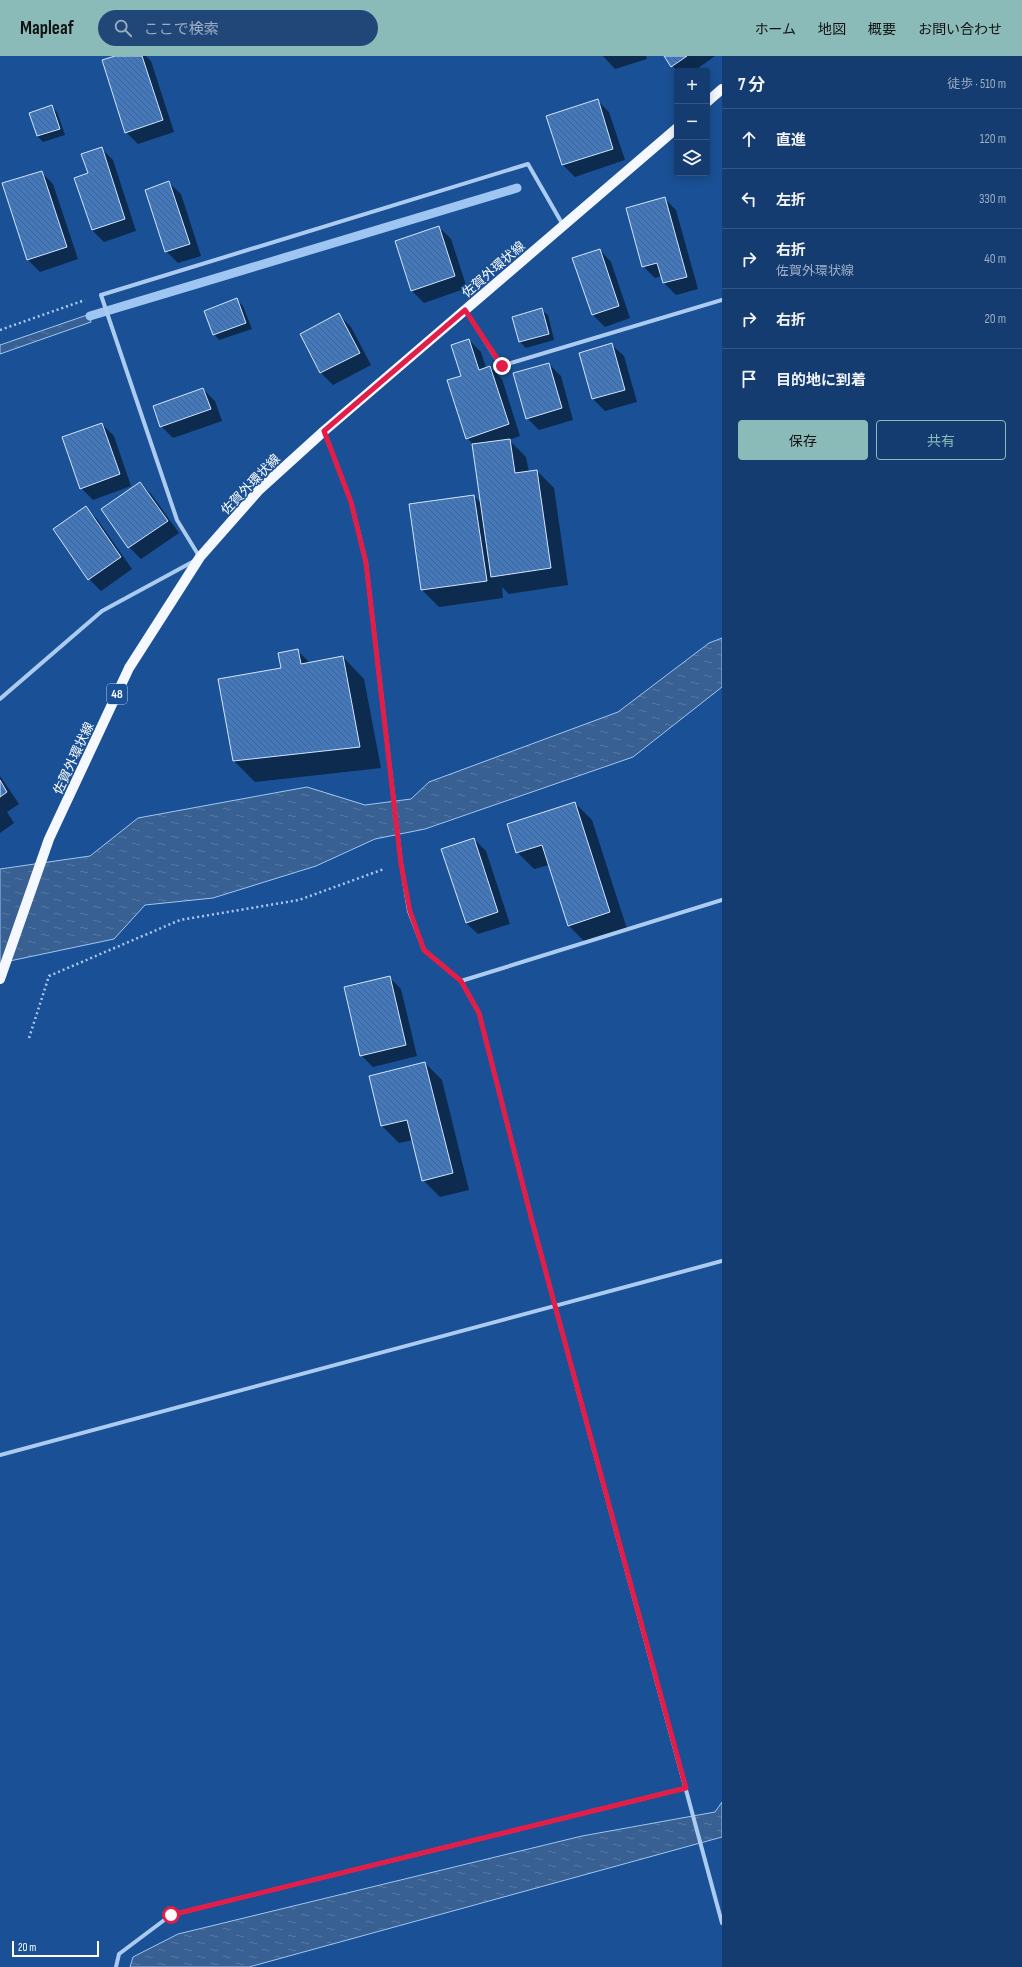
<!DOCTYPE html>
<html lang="ja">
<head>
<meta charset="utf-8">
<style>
	:root { --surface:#143c70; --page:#214778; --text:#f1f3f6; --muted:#9dadc3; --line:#335683; --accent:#8bbbb9 }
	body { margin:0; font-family:"Sofia Sans Condensed","Noto Sans JP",sans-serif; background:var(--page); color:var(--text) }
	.controls { position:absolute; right:12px; top:12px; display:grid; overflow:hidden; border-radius:4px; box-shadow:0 2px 10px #0003 }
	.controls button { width:36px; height:36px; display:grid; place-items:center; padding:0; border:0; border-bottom:1px solid var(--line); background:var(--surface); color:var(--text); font:20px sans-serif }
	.scale { position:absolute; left:12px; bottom:10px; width:87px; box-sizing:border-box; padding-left:4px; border:2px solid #fff; border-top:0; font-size:11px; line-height:14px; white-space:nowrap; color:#fff; -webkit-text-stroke:3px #1a5095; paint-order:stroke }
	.stop { position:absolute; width:12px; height:12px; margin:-9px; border:3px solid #e11d48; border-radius:50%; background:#fff }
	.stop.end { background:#e11d48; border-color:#fff; box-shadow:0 1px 4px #0008 }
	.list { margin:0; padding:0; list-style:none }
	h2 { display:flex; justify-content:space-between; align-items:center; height:52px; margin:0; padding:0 16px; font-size:17px }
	h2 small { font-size:13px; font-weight:400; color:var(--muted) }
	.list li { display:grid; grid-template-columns:26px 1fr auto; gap:12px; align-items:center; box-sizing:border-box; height:60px; padding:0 16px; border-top:1px solid var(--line) }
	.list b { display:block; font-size:15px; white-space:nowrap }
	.list p { margin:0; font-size:13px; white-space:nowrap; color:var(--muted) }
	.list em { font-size:13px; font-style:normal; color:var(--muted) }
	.actions { display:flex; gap:8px; padding:12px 16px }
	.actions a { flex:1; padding:9px 0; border:1px solid var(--accent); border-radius:4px; text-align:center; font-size:14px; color:var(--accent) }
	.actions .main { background:var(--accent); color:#111 }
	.icon { flex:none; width:22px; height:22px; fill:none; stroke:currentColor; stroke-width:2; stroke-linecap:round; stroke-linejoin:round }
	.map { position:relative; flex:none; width:722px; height:1911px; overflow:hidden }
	header { display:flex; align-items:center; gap:24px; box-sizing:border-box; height:56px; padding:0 20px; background:var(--accent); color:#111 }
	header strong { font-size:19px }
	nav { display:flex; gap:22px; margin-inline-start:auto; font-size:14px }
	.search { width:280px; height:36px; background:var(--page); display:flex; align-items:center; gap:10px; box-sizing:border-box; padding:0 14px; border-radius:22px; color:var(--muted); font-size:15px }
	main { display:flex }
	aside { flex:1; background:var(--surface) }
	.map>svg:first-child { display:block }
</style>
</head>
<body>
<header>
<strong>Mapleaf</strong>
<div class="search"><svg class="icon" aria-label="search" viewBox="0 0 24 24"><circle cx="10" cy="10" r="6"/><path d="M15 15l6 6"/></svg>ここで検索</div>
<nav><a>ホーム</a><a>地図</a><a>概要</a><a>お問い合わせ</a></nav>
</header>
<main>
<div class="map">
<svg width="722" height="1911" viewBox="0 0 722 1911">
	<defs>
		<pattern id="water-ripples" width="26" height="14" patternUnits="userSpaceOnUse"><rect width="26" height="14" fill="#396092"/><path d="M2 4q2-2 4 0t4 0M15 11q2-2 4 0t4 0" fill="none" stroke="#5778a2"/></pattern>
		<pattern id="building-back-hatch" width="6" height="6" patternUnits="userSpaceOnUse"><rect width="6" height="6" fill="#4379bc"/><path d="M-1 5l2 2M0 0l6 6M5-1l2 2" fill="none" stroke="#486284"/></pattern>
	</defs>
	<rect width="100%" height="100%" fill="#1a5095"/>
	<path fill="url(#water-ripples)" stroke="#9fc6f2" d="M90,258L91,266L0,298V289Z
		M722,582V631L633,701L425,773L375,783L316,810L213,842L145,849L114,883L0,907V813L90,800L138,762L307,731L365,749L411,743L429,726L618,656L709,587Z
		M722,1746V1781L249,1911H130L133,1901L178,1878L582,1780L715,1756Z"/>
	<path fill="#0007" d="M118,0H146L151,5L174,76L138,88L126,76Z
		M603,0H646L647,3L615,13Z
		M665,0H715L694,15H677Z
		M597,44L609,56L625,104L575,121L563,109L547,61Z
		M51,50L57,56L65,79L43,86L37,80Z
		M101,92L113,104L136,175L104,186L92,174L89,118Z
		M41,116L53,128L78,203L40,216L28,204L4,128Z
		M169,127L181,138L201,200L178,207L166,195Z
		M664,142L676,154L698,233L676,239L664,227L662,220L655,222L643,210Z
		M439,171L451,183L467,232L424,247L412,235Z
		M600,194L611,206L630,262L605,271L593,259L573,202Z
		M237,244L243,250L252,273L219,284L214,278Z
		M542,254L548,259L554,284L526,292L520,286L514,262Z
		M339,259L351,271L371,309L333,329L321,317L301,278Z
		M469,284L481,296L486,312L490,311L502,323L520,380L509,384L526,401L529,416L537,415L554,432L568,529L509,538L502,531L503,542L439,551L422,534L474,440L481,447L473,388L467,382L462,320Z
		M612,289L624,300L637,346L605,355L593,343L580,297Z
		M549,308L561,320L573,364L539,374L527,362Z
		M203,333L215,345L222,365L173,382L161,370Z
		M102,368L114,380L131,430L93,444L81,432Z
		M140,427L152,439L179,477L141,503L129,491Z
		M85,451L97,463L132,513L101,535L89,523Z
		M297,594L310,607L343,601L364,623L381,712L255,726L234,705L282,613Z
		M0,720L19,748L7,756L14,767L0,777Z
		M575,747L592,764L627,873L586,887L569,870L549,809L534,813L517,796Z
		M474,783L486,795L510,868L478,878L466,867Z
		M389,921L401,933L417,1000L373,1011L361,999Z
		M425,1007L442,1024L469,1134L440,1141L423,1124L413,1084L399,1087L382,1070L370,1021Z"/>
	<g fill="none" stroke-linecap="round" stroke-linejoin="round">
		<path stroke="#9fc6f2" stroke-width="9" d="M90,260L517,132"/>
	</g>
	<path fill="url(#building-back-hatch)" stroke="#d3e5fb" d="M115,0H142L163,64L125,77L102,4Z
		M664,0H687L671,11Z
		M598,43L613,93L562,109L546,60Z
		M52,49L60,73L37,80L29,57Z
		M102,91L125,163L92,174L74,122L88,117L81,98Z
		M42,115L67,191L27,204L2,127Z
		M169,125L190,188L165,196L145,134Z
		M665,141L687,221L663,227L657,207L642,211L626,152Z
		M439,170L455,220L411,235L395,185Z
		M600,193L619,250L592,259L572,202Z
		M237,242L246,267L213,279L204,255Z
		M542,252L549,278L519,286L512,261Z
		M339,257L360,297L320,317L300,278Z
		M469,283L479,314L490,310L509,368L466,383L447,324L461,320L451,289Z
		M612,287L625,334L592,343L579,297Z
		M549,307L562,352L526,363L513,317Z
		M203,332L211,353L160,371L153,350Z
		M102,367L120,418L80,433L62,381Z
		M510,383L515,417L537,414L551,512L491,521L472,388Z
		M140,426L168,465L128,492L101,453Z
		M474,439L487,525L421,534L409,448Z
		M86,450L121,501L88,524L53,473Z
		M298,593L301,608L343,600L360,691L233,705L218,623L281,612L278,597Z
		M0,724L7,736L0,741Z
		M575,746L610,856L568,870L542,789L516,797L507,768Z
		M474,782L498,856L466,867L441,793Z
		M390,920L406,989L360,1000L344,931Z
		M425,1006L453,1117L422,1125L407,1064L381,1070L369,1020Z"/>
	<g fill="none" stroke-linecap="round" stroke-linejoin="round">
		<path stroke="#accbf0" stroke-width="2.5" stroke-dasharray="2 3" stroke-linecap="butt" d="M0,274L85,244
			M29,982L49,920L180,864L299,844L384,813"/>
		<path stroke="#accbf0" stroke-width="4" d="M465,254L501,310L722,244
			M324,375L351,446L366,507L401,807L409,855L424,894L461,925L479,957L532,1165L722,1867
			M199,500L177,464L101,239L528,108L563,169
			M0,643L102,555L196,504
			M461,925L722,844
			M0,1399L722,1205
			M116,1911L119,1898L171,1859L686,1732"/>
		<path stroke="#f5f9ff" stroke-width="10" d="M707,46L722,33
			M0,923L49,783L129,612L200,501L259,434L324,375L677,72"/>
	</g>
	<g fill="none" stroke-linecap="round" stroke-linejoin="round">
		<path stroke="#e11d48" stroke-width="5" d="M171,1859L686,1732L532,1165L479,957L461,925L424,894L410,855L401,808L366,507L351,446L324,375L465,254L502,310"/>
	</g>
	<g text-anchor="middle" stroke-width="3" stroke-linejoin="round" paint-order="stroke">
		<rect fill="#1a5095" stroke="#bacadf" stroke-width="1" x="107" y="628" width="20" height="20" rx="3"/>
		<g font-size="12" font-weight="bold" fill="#fff">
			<text x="117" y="642">48</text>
		</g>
		<g font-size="13" fill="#fff" stroke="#1a5095">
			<text transform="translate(493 213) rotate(-41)" y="5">佐賀外環状線</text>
			<text transform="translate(250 428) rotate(-46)" y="5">佐賀外環状線</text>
			<text transform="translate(73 702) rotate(-65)" y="5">佐賀外環状線</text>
		</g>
	</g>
</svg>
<div class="controls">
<button>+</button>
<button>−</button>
<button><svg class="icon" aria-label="layers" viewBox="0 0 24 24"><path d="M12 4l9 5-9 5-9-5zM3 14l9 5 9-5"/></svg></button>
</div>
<div class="scale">20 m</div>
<div class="stop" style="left:171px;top:1859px"></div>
<div class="stop end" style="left:502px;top:310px"></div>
</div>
<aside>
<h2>7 分<small>徒歩 · 510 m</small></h2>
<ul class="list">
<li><svg class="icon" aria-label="ahead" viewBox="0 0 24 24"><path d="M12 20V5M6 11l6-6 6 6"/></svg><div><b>直進</b></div><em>120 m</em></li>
<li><svg class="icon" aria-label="left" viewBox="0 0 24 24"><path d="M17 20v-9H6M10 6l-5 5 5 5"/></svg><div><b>左折</b></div><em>330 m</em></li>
<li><svg class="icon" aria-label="right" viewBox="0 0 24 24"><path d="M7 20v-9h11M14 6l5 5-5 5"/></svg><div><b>右折</b><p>佐賀外環状線</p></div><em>40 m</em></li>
<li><svg class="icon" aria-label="right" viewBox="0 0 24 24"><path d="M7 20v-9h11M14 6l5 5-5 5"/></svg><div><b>右折</b></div><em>20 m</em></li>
<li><svg class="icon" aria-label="arrive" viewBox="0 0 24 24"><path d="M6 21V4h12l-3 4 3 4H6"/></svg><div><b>目的地に到着</b></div></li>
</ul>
<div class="actions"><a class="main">保存</a><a>共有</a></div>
</aside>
</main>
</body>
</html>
